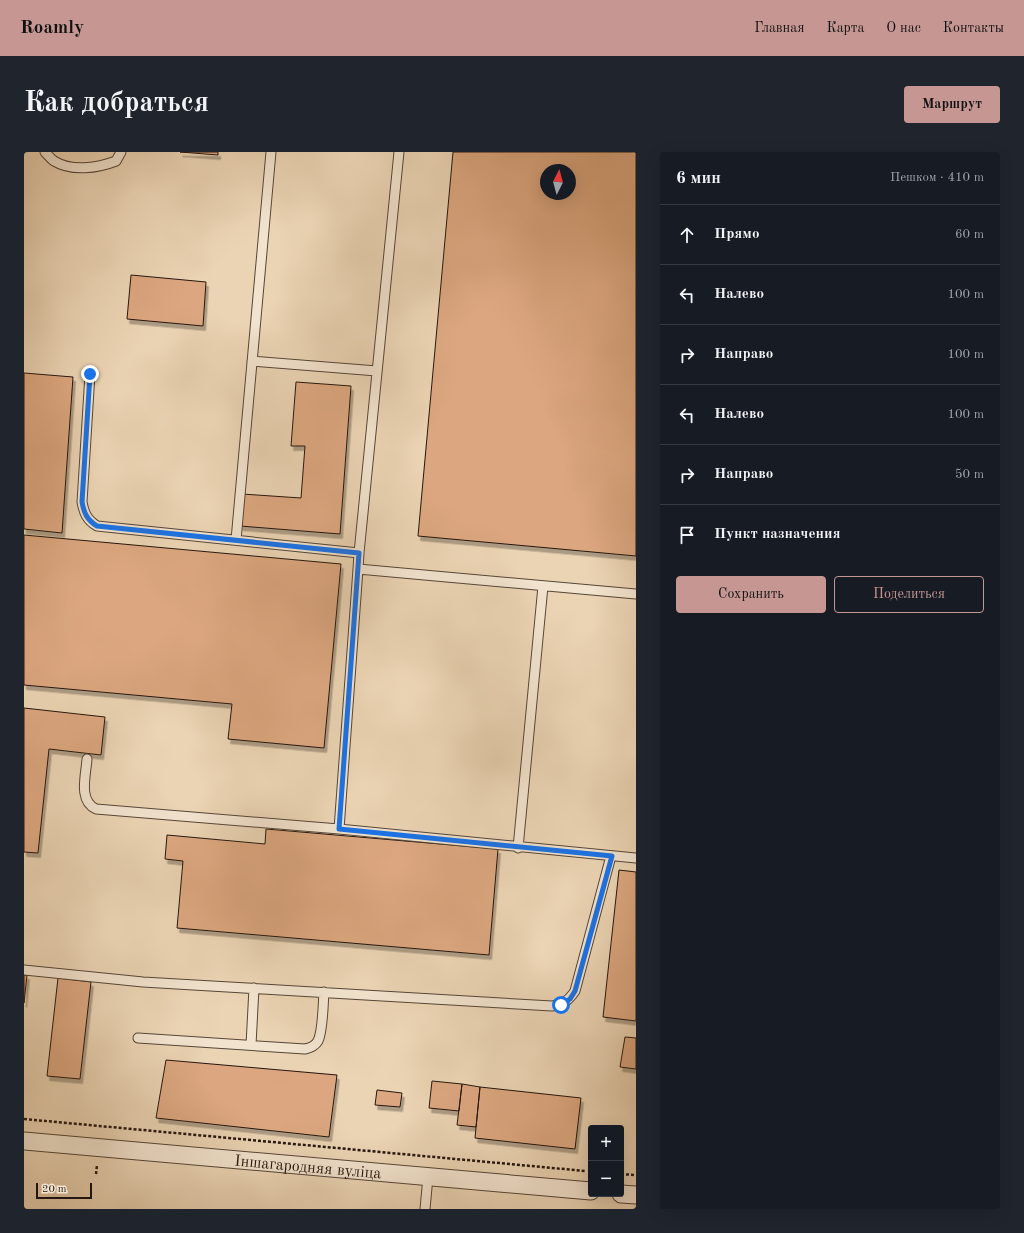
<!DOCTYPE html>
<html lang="ru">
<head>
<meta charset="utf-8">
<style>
	:root { --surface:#171b24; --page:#20242c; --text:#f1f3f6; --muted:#9ea1a6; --line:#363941; --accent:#c59692 }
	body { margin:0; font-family:"Old Standard TT",serif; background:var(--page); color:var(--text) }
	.controls { position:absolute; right:12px; bottom:12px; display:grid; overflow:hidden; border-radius:4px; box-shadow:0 4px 16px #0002 }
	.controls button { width:36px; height:36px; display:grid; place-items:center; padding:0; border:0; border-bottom:1px solid var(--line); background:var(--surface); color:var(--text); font:20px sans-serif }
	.compass { position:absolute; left:516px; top:12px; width:36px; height:36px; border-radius:50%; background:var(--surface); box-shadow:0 4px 16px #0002; rotate:6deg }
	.scale { position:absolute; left:12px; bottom:10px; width:56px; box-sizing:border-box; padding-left:4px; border:2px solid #25160f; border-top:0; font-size:11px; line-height:14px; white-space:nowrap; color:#25160f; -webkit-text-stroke:3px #f2e3ce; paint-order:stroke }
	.stop { position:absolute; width:12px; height:12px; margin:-9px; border:3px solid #1a73e8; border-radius:50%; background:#fff }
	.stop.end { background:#1a73e8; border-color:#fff; box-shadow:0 1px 4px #0008 }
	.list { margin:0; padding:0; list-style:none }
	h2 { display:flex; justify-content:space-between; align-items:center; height:52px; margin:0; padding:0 16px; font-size:17px }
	h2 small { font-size:13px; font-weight:400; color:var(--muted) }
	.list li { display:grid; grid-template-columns:26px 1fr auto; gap:12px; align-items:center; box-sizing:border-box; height:60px; padding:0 16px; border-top:1px solid var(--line) }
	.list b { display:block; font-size:15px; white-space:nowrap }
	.list em { font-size:13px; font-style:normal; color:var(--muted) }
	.actions { display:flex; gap:8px; padding:12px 16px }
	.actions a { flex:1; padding:9px 0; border:1px solid var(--accent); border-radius:4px; text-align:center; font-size:14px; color:var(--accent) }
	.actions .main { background:var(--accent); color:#111 }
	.icon { flex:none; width:22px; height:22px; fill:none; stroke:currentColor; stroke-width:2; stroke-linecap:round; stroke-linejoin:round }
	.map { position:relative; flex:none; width:612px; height:1057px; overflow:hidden; border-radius:4px }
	header { display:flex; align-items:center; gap:24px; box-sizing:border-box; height:56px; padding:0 20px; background:var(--accent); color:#111 }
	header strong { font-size:19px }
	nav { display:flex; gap:22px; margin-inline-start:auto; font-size:14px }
	.intro { display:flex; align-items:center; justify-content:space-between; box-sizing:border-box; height:96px; padding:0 24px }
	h1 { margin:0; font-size:28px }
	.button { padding:10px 18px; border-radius:4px; background:var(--accent); color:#111; font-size:14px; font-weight:700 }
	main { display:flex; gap:24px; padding:0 24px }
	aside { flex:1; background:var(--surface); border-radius:4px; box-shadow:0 4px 16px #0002 }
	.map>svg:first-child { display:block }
</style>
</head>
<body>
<header>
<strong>Roamly</strong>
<nav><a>Главная</a><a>Карта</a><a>О нас</a><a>Контакты</a></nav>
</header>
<div class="intro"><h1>Как добраться</h1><a class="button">Маршрут</a></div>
<main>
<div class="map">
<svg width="612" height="1057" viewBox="0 0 612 1057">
	<defs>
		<filter id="shadow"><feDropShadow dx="2.5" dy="4.5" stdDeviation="0" flood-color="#0004"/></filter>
	</defs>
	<rect width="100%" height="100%" fill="#ebd4b4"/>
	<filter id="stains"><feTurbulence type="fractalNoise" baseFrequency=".005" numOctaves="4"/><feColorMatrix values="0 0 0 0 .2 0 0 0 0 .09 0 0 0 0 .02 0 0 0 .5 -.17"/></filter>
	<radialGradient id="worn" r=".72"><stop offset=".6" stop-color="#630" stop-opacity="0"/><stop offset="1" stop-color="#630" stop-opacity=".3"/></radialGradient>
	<path fill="#dca780" stroke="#25160f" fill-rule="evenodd" filter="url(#shadow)" d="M156,0H194V3Z
		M429,0H612V404L394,384ZM522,18H546V42H522Z
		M107,123L182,130L179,174L103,167Z
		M0,221L49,225L38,381L0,377Z
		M272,230L327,234L316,382L216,374L218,342L277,346L281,294H267Z
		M0,383L317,412L300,596L204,587L208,552L0,533Z
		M0,556L81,565L77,603L25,597L14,701L0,700Z
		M242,677L474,697L465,803L153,776L159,709L141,707L143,683L241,692Z
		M595,718L612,720V869L579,865Z
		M0,823H3L0,851Z
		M34,826L67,830L56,927L23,924Z
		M601,885L612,886V917L596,915Z
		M142,908L313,923L305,985L132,966Z
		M408,929L438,932L435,959L405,956Z
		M438,932L456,935L452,975L433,973Z
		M456,935L557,946L551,997L451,986Z
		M353,938L378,941L376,955L351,953Z"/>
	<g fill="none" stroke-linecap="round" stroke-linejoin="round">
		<g stroke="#564638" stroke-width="11">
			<path id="service" d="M21,0C24,3 27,7 30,9C48,20 74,16 92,9L97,0
				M228,209L353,219
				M66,222L58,350C60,361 63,368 73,374L335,401L334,417
				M212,388L247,0
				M335,401L375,0
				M63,607C62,623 54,649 72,657L315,677L334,417L612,442
				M315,677L612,706
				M494,696L519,434
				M0,818L119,830L528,854C540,852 545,848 551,839L587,704
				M114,886L281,897C286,896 291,894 294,889C299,879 299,852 300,840
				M227,893L230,836
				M401,1057L404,1025"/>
		</g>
		<g stroke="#564638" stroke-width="19">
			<g id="minor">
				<path id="s1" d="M0,989L567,1039"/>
				<path d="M597,1042L612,1043"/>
			</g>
		</g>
		<path stroke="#25160f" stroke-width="2.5" stroke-dasharray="3 2" stroke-linecap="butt" d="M0,967L561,1019
			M72,1022L73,1013
			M597,1022L610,1023"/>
		<use href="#service" stroke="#f2e3ce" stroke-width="9"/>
		<use href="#minor" stroke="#f2e3ce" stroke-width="17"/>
	</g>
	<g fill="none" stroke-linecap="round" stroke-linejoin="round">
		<path stroke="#1a73e8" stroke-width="5" d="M66,222L58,350C60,361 63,368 73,374L335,401L315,677L588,704L551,839L546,847L537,853"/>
	</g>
	<g text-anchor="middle" stroke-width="3" stroke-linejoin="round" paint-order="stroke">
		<g font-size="16" fill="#25160f" stroke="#f2e3ce">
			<text dy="6" stroke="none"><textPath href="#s1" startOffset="285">Іншагародняя вуліца</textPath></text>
		</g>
	</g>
	<rect width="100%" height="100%" filter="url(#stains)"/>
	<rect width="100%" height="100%" fill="url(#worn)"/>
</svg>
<div class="controls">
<button>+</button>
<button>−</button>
</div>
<svg class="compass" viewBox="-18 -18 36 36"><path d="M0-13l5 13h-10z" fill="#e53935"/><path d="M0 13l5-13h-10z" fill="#9ea1a6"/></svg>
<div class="scale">20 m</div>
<div class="stop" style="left:537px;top:853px"></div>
<div class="stop end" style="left:66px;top:222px"></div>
</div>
<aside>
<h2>6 мин<small>Пешком · 410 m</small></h2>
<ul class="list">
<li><svg class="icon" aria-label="ahead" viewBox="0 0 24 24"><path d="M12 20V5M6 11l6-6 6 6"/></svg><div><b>Прямо</b></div><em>60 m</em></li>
<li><svg class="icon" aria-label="left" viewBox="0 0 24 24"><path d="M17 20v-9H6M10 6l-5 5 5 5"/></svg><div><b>Налево</b></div><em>100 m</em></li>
<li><svg class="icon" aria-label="right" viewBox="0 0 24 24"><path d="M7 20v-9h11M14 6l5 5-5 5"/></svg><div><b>Направо</b></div><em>100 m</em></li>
<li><svg class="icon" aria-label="left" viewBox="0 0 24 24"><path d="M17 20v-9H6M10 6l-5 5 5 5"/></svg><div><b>Налево</b></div><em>100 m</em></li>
<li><svg class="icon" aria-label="right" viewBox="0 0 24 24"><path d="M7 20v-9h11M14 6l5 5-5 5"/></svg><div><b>Направо</b></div><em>50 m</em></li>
<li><svg class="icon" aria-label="arrive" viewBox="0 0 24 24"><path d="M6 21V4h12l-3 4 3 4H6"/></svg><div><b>Пункт назначения</b></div></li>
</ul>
<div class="actions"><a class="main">Сохранить</a><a>Поделиться</a></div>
</aside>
</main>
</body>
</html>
